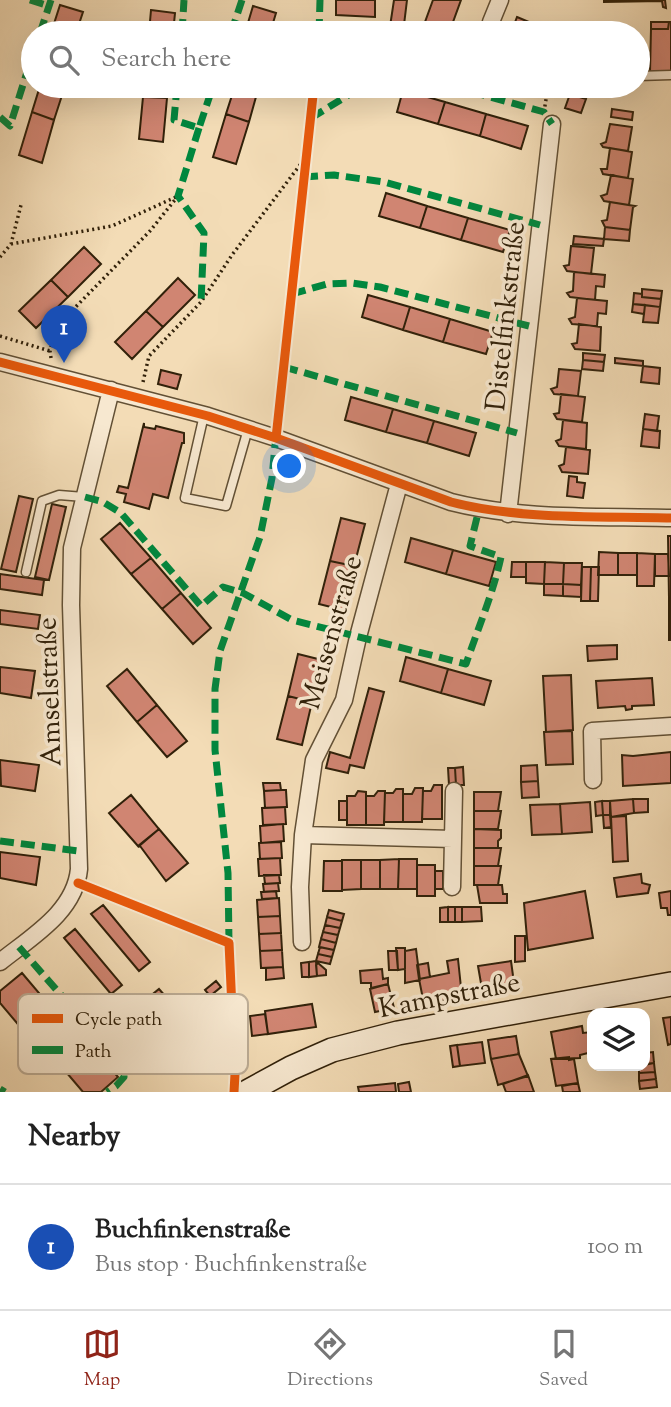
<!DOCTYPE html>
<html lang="en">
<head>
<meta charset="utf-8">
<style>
	:root { --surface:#fff; --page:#f2f2f2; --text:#222; --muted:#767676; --line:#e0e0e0; --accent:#8f2418 }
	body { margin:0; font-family:"Sorts Mill Goudy",serif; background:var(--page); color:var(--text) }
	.controls { position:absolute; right:21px; bottom:21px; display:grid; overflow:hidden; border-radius:14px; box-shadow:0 7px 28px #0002 }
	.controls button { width:63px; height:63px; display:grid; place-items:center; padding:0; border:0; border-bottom:2px solid var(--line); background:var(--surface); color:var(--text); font:35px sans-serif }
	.you { position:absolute; left:290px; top:467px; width:24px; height:24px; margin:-18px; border:5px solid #fff; border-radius:50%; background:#1a73e8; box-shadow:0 0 0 10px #1a73e833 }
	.badge { display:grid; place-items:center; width:46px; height:46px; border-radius:50%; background:var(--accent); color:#fff; font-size:23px; font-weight:700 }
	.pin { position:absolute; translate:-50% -58px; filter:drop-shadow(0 2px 4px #0008) }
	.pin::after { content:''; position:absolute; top:37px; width:24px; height:21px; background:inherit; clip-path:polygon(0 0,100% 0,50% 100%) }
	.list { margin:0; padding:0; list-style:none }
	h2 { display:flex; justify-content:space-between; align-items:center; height:91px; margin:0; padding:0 28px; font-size:30px }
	h2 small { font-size:23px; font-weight:400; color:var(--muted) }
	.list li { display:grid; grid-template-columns:46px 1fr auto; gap:21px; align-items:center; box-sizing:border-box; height:126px; padding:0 28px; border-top:2px solid var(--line) }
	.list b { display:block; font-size:26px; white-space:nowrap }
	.list p { margin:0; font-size:23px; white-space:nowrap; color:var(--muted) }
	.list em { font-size:23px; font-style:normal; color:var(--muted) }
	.icon { flex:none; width:38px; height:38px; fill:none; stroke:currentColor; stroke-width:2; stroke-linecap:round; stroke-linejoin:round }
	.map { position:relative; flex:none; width:671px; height:1092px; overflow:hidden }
	.search { position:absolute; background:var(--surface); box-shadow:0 7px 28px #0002; left:21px; right:21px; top:21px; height:77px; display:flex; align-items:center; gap:18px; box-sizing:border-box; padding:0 24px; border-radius:38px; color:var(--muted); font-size:26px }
	.sheet { height:217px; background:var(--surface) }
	nav { display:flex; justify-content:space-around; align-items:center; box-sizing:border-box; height:98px; border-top:2px solid var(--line); background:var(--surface); font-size:19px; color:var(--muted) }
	nav a { display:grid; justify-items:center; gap:4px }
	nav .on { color:var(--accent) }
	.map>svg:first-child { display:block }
</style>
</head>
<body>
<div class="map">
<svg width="671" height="1092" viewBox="0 0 671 1092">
	<rect width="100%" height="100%" fill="#f3dcb6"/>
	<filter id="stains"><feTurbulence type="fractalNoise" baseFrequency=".00286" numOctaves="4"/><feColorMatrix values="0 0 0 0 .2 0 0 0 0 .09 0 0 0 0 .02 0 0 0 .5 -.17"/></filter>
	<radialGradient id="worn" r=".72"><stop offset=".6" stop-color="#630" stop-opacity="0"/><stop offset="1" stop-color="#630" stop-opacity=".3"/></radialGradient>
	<path fill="#d08572" stroke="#31210a" stroke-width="2" d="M336,0H375V17L336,15Z
		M394,0H407L403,33H389Z
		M433,0H461L449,33H421Z
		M604,0H665L666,8L663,7L662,1L604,2Z
		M60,5L83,12L76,33H51Z
		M253,6L276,13L270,33H245Z
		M151,10L175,13L173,33H149Z
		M517,17L541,27L539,33H511Z
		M651,22H669L668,29H651Z
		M669,22H671V72H650L651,29H668Z
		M40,86H65L54,120L32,112Z
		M144,86H168L167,98L143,97Z
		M235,86H259L249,122L226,114Z
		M403,90L445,102L438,124L397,112Z
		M570,94L586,99L581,113L565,108Z
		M143,97L167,98L163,142L139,139Z
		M445,102L486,114L480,136L438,124Z
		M612,109L633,112L632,120L611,117Z
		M32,112L54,120L42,163L19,155Z
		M226,114L249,122L236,164L213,157Z
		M486,114L528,126L521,149L480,136Z
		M610,124L632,127L628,151L603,147L601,144L606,142Z
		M610,148L632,152L628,178L603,174L601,169H607Z
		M611,175L633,179L629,205L604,201L601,196L607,194Z
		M386,193L427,206L420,228L379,216Z
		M610,202L635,206L633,207L630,230L605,227L602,221L607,220Z
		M427,206L468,218L461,240L420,228Z
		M468,218L510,230L503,252L461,240Z
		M605,227L630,230L629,241L604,239Z
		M574,236L604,239L603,246L573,244Z
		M571,246L594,248L591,274L567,271L564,266L569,265Z
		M84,247L101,264L68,297L51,280Z
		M574,272L605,275L604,287L596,286L595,300L570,297L567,293L573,291Z
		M178,278L195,295L163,327L146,311Z
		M51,280L68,297L36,328L19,311Z
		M642,289L662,291L661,299L642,297Z
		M634,293L642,294V297L661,299L660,307L633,304Z
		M368,295L410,307L403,330L362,317Z
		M577,298L607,301L606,314L598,313L597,326L572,324L569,319L575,317Z
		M633,304L645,305L644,314L632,312Z
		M645,305L660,307L658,323L643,322Z
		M410,307L450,319L443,342L403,330Z
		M146,311L163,327L132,359L115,342Z
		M450,319L493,332L486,354L443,342Z
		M579,324L601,327L600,351L575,349L572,344L577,343Z
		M583,353L605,355L604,362L583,360Z
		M615,358L643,361V366L615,363Z
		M583,360L604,362L603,371L582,369Z
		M643,366L660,368L659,384L641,382Z
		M559,369L581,371L578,396L554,394L551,389L557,387Z
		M161,370L181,375L177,389L158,384Z
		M561,394L585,397L582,422L557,419L554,414L559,413Z
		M351,397L393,409L386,432L345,420Z
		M393,409L434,421L427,443L386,432Z
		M645,414L659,416L657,431L643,429Z
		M563,420L587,423L586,449L559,446L556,441L561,439Z
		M434,421L476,433L469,456L427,443Z
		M144,423V427L155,429L156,426L184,433V443H182L168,498L153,494L149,509L124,502L126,494L117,492L119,486L128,488Z
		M643,429L660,431L659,448L641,446Z
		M566,447L590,450L588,474L562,472L559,466L564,464Z
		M569,476L577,477V482L585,483L583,498L567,496Z
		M19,496L33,499L16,572L1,569Z
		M52,504L66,507L49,580L35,577Z
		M341,518L365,524L354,566L330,561Z
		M120,523L151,558L131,574L101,539Z
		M668,536H671V598H669Z
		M411,538L453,550L446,574L405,562Z
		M453,550L496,562L489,586L446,574Z
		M599,552L618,553V575H598Z
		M618,553H637V575H618Z
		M637,553L655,554L654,586H637Z
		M655,554H668L669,576H655Z
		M151,558L181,593L162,609L131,574Z
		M330,561L354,566L343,610L319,604Z
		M512,562H526V577H511Z
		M526,562H545L544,584L526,583Z
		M545,562L564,563L563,584H544Z
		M564,563H582L581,585L563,584Z
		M582,567H591L590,601H581Z
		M591,567H599L598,601H590Z
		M0,574L44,580L42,595L0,589Z
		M544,584H563V596L544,595Z
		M563,584L581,585V597L563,596Z
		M181,593L211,628L193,644L162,609Z
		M669,598H671V640H669Z
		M0,610L40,615L38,629L0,624Z
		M617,645V659L588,661L587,646Z
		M298,654L322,660L312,702L288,696Z
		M406,657L448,669L441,693L400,681Z
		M0,667L35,671L31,698L0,693Z
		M127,669L157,705L137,722L107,686Z
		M448,669L491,681L484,705L441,693Z
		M571,675L573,730L546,732L543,676Z
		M652,678L654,705L632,706V709L626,710L625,706L598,708L596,681Z
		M369,688L384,692L364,768L350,765L348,773L326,768L330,752L350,758Z
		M288,696L312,702L302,745L277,739Z
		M157,705L187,741L167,757L137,722Z
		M572,731L573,764L546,765L544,732Z
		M671,752V783L623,786L622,755L633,756Z
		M0,760L39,765L35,791L1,786Z
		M537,765L538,781L521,782V766Z
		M463,767L464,785H456L455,768Z
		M448,768H455L456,785H449Z
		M538,781L539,797L522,798L521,782Z
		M263,783H280L281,790L264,791Z
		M434,785H442V819H422L423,791H431Z
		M415,788H423L422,822H403V794H412Z
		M396,789H403V822H384L385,793H393Z
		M281,790H286L287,807L265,808L264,791Z
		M358,791L366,792V825H347V796H355Z
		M378,791H385L384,825H366V796H374Z
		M474,792H501L498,811H474Z
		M131,795L159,829L138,846L109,813Z
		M633,799H648V812L634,813Z
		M633,799L634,813L611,817L610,801Z
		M339,801H347V820H339Z
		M602,801H610V815H603Z
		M602,801L603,815L596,816L595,802Z
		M590,802L592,832L562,834L560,804Z
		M560,804L562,834L532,835L530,805Z
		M285,807L286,824L263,825L262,808Z
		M474,811H501L498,829H474Z
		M603,815H610L611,827L604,828Z
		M626,816L628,861L613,862L611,817Z
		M283,824L284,841L261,843L260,826Z
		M159,829L188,863L166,881L140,846L138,847Z
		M474,829L501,830V838L498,841V848H474Z
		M281,842L282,858L260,859L259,843Z
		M474,848H501L498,866H474Z
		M0,852L40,857L36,885L0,878Z
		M280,858L281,875L259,876L258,859Z
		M399,859L398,889H380V860Z
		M399,859H417V889H398Z
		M342,860H361V889L342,890Z
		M361,860H380V889H361Z
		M324,861H342V891H323Z
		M417,865H435V896H417Z
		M474,866H501L498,885H474Z
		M435,871H443V889H435Z
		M641,874L642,883L650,885L648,893L617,897L614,878Z
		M264,875H279L280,883L265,884Z
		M278,883L279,891L264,892L263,884Z
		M477,885H502L503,894H507V903H480Z
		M276,891L277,898L262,899L261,892Z
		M585,891L593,938L528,950L524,903Z
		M671,891V915H668L667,908H661L659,893Z
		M279,898L280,916L258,917L257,900Z
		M103,905L150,962L139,971L91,914Z
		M448,907H455V922H448Z
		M448,907V922H440V908Z
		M455,907H462V922H455Z
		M462,907H481L482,921L462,922Z
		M329,910L344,914L342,921L327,917Z
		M280,916L281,933L259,934L258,917Z
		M327,917L342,921L340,928L325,925Z
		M325,925L340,928L338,935L323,932Z
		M75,929L122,985L111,994L64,938Z
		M323,932L338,935L336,943L321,939Z
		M281,933L282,950L260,951L259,934Z
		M515,936H525V961L515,962Z
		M321,939L336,943L334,950L319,947Z
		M320,947L334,950L332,957L318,954Z
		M396,948H405V969L398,970Z
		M416,949L420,980L405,983V951Z
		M282,950L283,967L261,968L260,951Z
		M388,951H397L398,970H389Z
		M318,954L332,957L330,964L316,961Z
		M458,959L462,997L424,1004L419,979L449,973L447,961Z
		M316,961L317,976L309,977V962Z
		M511,961L514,983L482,989L478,966Z
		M309,962V977H302L301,963Z
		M318,963L326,970V975L317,976L316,965Z
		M428,963L430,977L419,979L417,965Z
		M283,967L284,978L266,980V968Z
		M382,969L383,979L388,978V984L371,988V983H361L360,971Z
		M22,973L50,1006L22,1029L0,1003V991Z
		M216,981L221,987L210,996L205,990Z
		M388,984L394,1008L375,1012L370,989Z
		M159,989L193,1028L182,1038L148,998Z
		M312,1004L316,1027L268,1034L265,1011Z
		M265,1014L268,1034L252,1036L250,1016Z
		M671,1017V1044L668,1045L663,1018Z
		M582,1026L583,1033L592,1032V1052L580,1055V1058L556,1059L551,1032Z
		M83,1035L118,1077L101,1092H83L55,1059Z
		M516,1036L519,1054L491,1059L488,1040Z
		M482,1042L485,1063L460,1066L457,1045Z
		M457,1045L460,1066L453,1067L450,1046Z
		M518,1052L528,1076L498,1085L491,1059L519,1054Z
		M653,1052L654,1063L645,1064V1053Z
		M569,1057V1060L574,1059L578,1083L556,1086L551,1059Z
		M654,1063L655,1072L639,1073V1066Z
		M655,1072L656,1079L639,1081V1073Z
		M528,1075L534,1092H506L503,1084Z
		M656,1079L657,1087L640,1089L639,1081Z
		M409,1082L411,1092H399L398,1084Z
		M395,1083L396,1092H359L358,1087Z
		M578,1083L580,1092H563L562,1086Z"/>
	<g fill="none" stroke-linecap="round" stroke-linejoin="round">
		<g stroke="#625035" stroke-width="11">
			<path id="service" d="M638,76L671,75
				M204,415L185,498L226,506L248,429
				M26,572L42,501L59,495L84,497"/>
		</g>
		<g stroke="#625035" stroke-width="19">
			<path id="minor" d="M491,22L500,0
				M0,362L208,416L276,438L451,502C522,520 598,516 671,518
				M508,514L552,124
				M593,780L592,731L671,726
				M303,835L453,839
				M452,887L454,791
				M302,942L300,887L303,835L314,760L344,700L358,637L399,484
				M0,962C31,937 75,912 79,869L71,605L72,548L111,390"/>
		</g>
		<g stroke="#31210a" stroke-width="26">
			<path id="secondary" d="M247,1092L291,1068L332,1050L398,1033L671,984"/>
		</g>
		<path stroke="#31210a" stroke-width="3.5" stroke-dasharray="2 3.5" stroke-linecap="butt" d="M544,112L547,93L559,86
			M11,244L112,226L176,197
			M0,257L11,244L21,205
			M0,336L50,351
			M51,358L50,351L56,327L150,231L178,196
			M143,382L149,356L201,302L232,255L306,157"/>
		<use href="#service" stroke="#f7e8d0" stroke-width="8"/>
		<use href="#minor" stroke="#f7e8d0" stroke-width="16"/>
		<use href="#secondary" stroke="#f7e8d0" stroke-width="23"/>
		<path stroke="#00873e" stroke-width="7" stroke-dasharray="14 7" stroke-linecap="butt" d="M30,0L49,6
			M40,33L51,0
			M182,33L184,0
			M231,33L242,0
			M319,33L320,0
			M177,86L174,120L199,128L213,86
			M451,86L544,112L552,124
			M0,117L10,126L33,53
			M311,118L363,86
			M199,128L178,196L204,233L201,302
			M304,177L334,175L384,182L540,225
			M292,294L327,284L352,283L380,287L529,326
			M284,367L517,433
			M85,497L103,502L121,513L201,606L223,587L243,593L292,620L466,664C478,628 493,594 501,557L470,546L479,509
			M0,841L79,851
			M229,943L228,873L215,750V689L220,651L260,537L272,478L276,434
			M19,947L124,1067V1077L116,1086L107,1092
			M0,1089L5,1092"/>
		<g stroke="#f7e8d0" stroke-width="13">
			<path id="cycleway" d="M0,362L208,416L276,438L451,502C522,520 598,516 671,518
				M276,438L314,86
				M78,883L229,943L235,1074L234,1092"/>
		</g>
		<use href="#cycleway" stroke="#e8590c" stroke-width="9"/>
	</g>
	<g text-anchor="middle" stroke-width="7" stroke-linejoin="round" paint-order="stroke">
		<g font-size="28" fill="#31210a" stroke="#f7e8d0">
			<text transform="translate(504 316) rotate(-84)" y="10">Distelfinkstraße</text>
			<text transform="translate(330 632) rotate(-74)" y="10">Meisenstraße</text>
			<text transform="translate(48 692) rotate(-92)" y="10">Amselstraße</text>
			<text transform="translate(449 994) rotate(-11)" y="10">Kampstraße</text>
		</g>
	</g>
	<rect x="18" y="994" width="230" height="80" rx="10" fill="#f7e8d0" stroke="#bcac95" stroke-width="2"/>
	<rect x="32" y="1014" width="31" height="9" fill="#e8590c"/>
	<rect x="32" y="1046" width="31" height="8" fill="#00873e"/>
	<g font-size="19" fill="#31210a">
		<text x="75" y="1025">Cycle path</text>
		<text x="75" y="1057">Path</text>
	</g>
	<rect width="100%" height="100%" filter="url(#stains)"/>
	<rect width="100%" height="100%" fill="url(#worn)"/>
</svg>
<div class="controls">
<button><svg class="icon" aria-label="layers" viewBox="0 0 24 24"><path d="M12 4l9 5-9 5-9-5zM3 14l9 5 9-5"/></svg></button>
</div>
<div class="you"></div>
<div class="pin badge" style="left:64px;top:363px;background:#1a4fb4">1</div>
<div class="search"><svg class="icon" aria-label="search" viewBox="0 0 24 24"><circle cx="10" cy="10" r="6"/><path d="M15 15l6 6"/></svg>Search here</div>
</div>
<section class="sheet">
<h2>Nearby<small></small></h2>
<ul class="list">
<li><span class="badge" style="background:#1a4fb4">1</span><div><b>Buchfinkenstraße</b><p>Bus stop · Buchfinkenstraße</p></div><em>100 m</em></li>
</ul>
</section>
<nav>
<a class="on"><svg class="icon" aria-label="map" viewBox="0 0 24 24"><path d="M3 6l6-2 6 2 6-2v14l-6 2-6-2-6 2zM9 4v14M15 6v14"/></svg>Map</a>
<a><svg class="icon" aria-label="directions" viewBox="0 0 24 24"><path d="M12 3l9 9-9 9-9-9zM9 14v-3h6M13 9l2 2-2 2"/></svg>Directions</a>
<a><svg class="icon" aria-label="saved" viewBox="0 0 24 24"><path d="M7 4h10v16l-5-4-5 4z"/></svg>Saved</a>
</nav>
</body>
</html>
